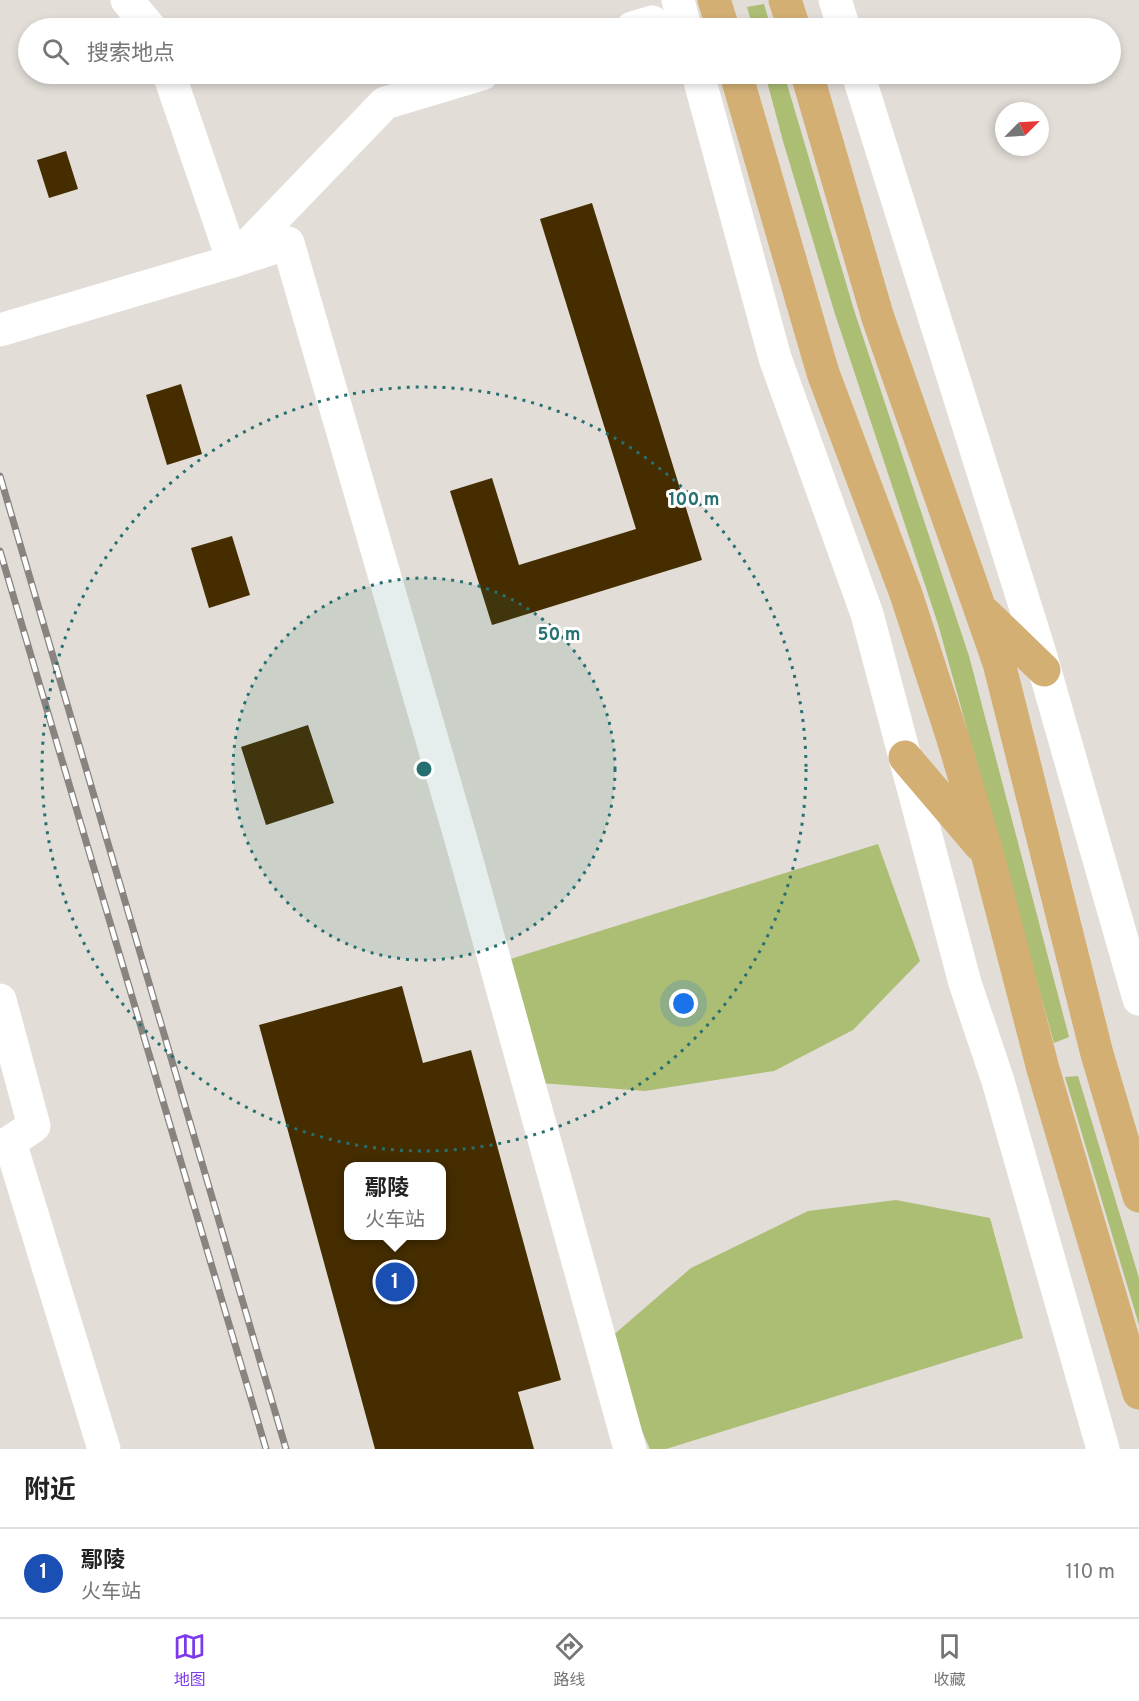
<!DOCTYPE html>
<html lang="zh">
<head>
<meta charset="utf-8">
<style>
	:root { --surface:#fff; --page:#f6f6f6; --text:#222; --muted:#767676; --line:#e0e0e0; --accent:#7c3aed }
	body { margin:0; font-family:Overpass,"Noto Sans SC",sans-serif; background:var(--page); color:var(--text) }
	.compass { position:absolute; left:995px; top:102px; width:54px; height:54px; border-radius:50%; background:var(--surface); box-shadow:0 3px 9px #0003; rotate:66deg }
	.you { position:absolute; left:684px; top:1004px; width:21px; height:21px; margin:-15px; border:4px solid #fff; border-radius:50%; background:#1a73e8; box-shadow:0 0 0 9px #1a73e833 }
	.badge { display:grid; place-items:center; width:39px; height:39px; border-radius:50%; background:var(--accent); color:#fff; font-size:20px; font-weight:700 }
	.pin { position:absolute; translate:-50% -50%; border:3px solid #fff; box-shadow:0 2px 6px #0006 }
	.popup { position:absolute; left:344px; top:1162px; width:102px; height:78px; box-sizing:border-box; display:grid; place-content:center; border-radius:12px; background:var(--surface); filter:drop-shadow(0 2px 4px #0005); font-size:20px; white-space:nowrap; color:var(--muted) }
	.popup b { font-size:22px; color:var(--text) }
	.popup::after { content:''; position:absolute; left:50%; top:100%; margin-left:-12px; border:12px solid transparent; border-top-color:var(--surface) }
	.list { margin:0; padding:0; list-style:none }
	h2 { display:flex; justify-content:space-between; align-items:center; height:78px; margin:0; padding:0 24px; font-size:26px }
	h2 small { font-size:20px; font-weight:400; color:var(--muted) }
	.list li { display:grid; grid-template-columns:39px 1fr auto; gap:18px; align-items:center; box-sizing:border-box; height:90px; padding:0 24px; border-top:2px solid var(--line) }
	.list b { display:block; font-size:22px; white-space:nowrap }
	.list p { margin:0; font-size:20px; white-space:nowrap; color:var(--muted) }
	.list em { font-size:20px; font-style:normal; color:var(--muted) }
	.icon { flex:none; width:33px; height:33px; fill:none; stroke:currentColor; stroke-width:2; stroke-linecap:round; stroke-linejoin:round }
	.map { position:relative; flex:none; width:1139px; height:1449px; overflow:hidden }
	.search { position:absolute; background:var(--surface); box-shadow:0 3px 9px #0003; left:18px; right:18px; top:18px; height:66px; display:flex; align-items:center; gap:15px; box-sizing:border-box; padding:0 21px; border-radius:33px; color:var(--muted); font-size:22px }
	.sheet { height:168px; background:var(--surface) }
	nav { display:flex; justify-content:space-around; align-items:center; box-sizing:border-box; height:84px; border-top:2px solid var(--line); background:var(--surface); font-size:16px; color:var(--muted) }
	nav a { display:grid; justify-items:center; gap:3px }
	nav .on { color:var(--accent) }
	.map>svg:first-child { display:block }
</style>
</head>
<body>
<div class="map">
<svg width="1139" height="1449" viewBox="0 0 1139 1449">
	<rect width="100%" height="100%" fill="#e2ddd7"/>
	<path fill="#acbd74" d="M764,4L771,28H753L747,7Z
		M765,74H784L854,310L969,656L1069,1037L1054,1043L938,624L835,314L783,141Z
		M878,844L920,961L853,1030L774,1071L645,1091L527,1082L507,960Z
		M1078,1076L1139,1278V1325L1065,1077Z
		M896,1200L990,1218L1023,1338L666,1449H650L603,1344L691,1268L808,1211Z"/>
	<path fill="#452d00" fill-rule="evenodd" d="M66,151L78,189L49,198L37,160Z
		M592,203L702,560L492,625L450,491L492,478L519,565L636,529L540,219Z
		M181,384L202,454L167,465L146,395Z
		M232,536L250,595L209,608L191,548Z
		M308,725L334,803L266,825L241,747Z
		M402,986L423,1063L471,1050L561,1380L518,1392L534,1449H375L259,1025ZM348,1166H442V1236H348Z"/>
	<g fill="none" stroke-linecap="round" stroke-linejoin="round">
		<path stroke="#fff" stroke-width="33" d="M127,0L150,28
			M678,0L685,28
			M835,0L844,28
			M632,28L652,22
			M169,74L233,261L288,243L462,843L630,1449
			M698,74L775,358L867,614L965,983L998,1081L1103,1449
			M858,74L1039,650L1139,999
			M0,330L233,261L385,103L482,74
			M0,1000L34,1126L10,1142L104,1449"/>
		<path stroke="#d4af74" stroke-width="33" d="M714,0L723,28
			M785,0L794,28
			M736,74L823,373L906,594L953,739L987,853L1043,1069L1139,1393
			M807,74L878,318L999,663L1097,1054L1139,1196
			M985,613L1044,670
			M905,757L980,845"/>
		<g stroke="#888480" stroke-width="7">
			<path id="rail" d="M0,476L286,1449
				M0,551L266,1449"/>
		</g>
		<use href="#rail" stroke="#fff" stroke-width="4.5" stroke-dasharray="14" stroke-linecap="butt"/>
	</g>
	<circle cx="424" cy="769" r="191" fill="#26706f" fill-opacity=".12"/>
	<g fill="none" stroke="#26706f" stroke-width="3" stroke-dasharray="3 6">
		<circle cx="424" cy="769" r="191"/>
		<circle cx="424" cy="769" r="382"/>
	</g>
	<circle cx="424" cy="769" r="9" fill="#26706f" stroke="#fff" stroke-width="3"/>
	<g font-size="18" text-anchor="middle" font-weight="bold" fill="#26706f" stroke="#fff" stroke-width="6" stroke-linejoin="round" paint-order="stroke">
		<text x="694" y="505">100 m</text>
		<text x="559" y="640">50 m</text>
	</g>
</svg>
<svg class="compass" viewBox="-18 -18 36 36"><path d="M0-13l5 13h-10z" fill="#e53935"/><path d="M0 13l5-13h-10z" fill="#767676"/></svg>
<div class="you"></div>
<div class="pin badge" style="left:395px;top:1282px;background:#1a4fb4">1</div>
<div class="popup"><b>鄢陵</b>火车站</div>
<div class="search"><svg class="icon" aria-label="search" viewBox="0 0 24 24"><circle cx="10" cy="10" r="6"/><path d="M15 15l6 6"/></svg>搜索地点</div>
</div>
<section class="sheet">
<h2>附近<small></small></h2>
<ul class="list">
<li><span class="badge" style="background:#1a4fb4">1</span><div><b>鄢陵</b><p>火车站</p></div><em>110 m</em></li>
</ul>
</section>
<nav>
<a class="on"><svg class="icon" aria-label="map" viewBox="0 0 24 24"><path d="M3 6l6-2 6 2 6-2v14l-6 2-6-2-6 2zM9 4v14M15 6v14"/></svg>地图</a>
<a><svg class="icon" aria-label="directions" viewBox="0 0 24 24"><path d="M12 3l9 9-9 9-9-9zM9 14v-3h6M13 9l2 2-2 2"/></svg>路线</a>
<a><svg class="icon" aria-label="saved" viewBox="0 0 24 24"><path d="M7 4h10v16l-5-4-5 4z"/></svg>收藏</a>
</nav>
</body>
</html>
